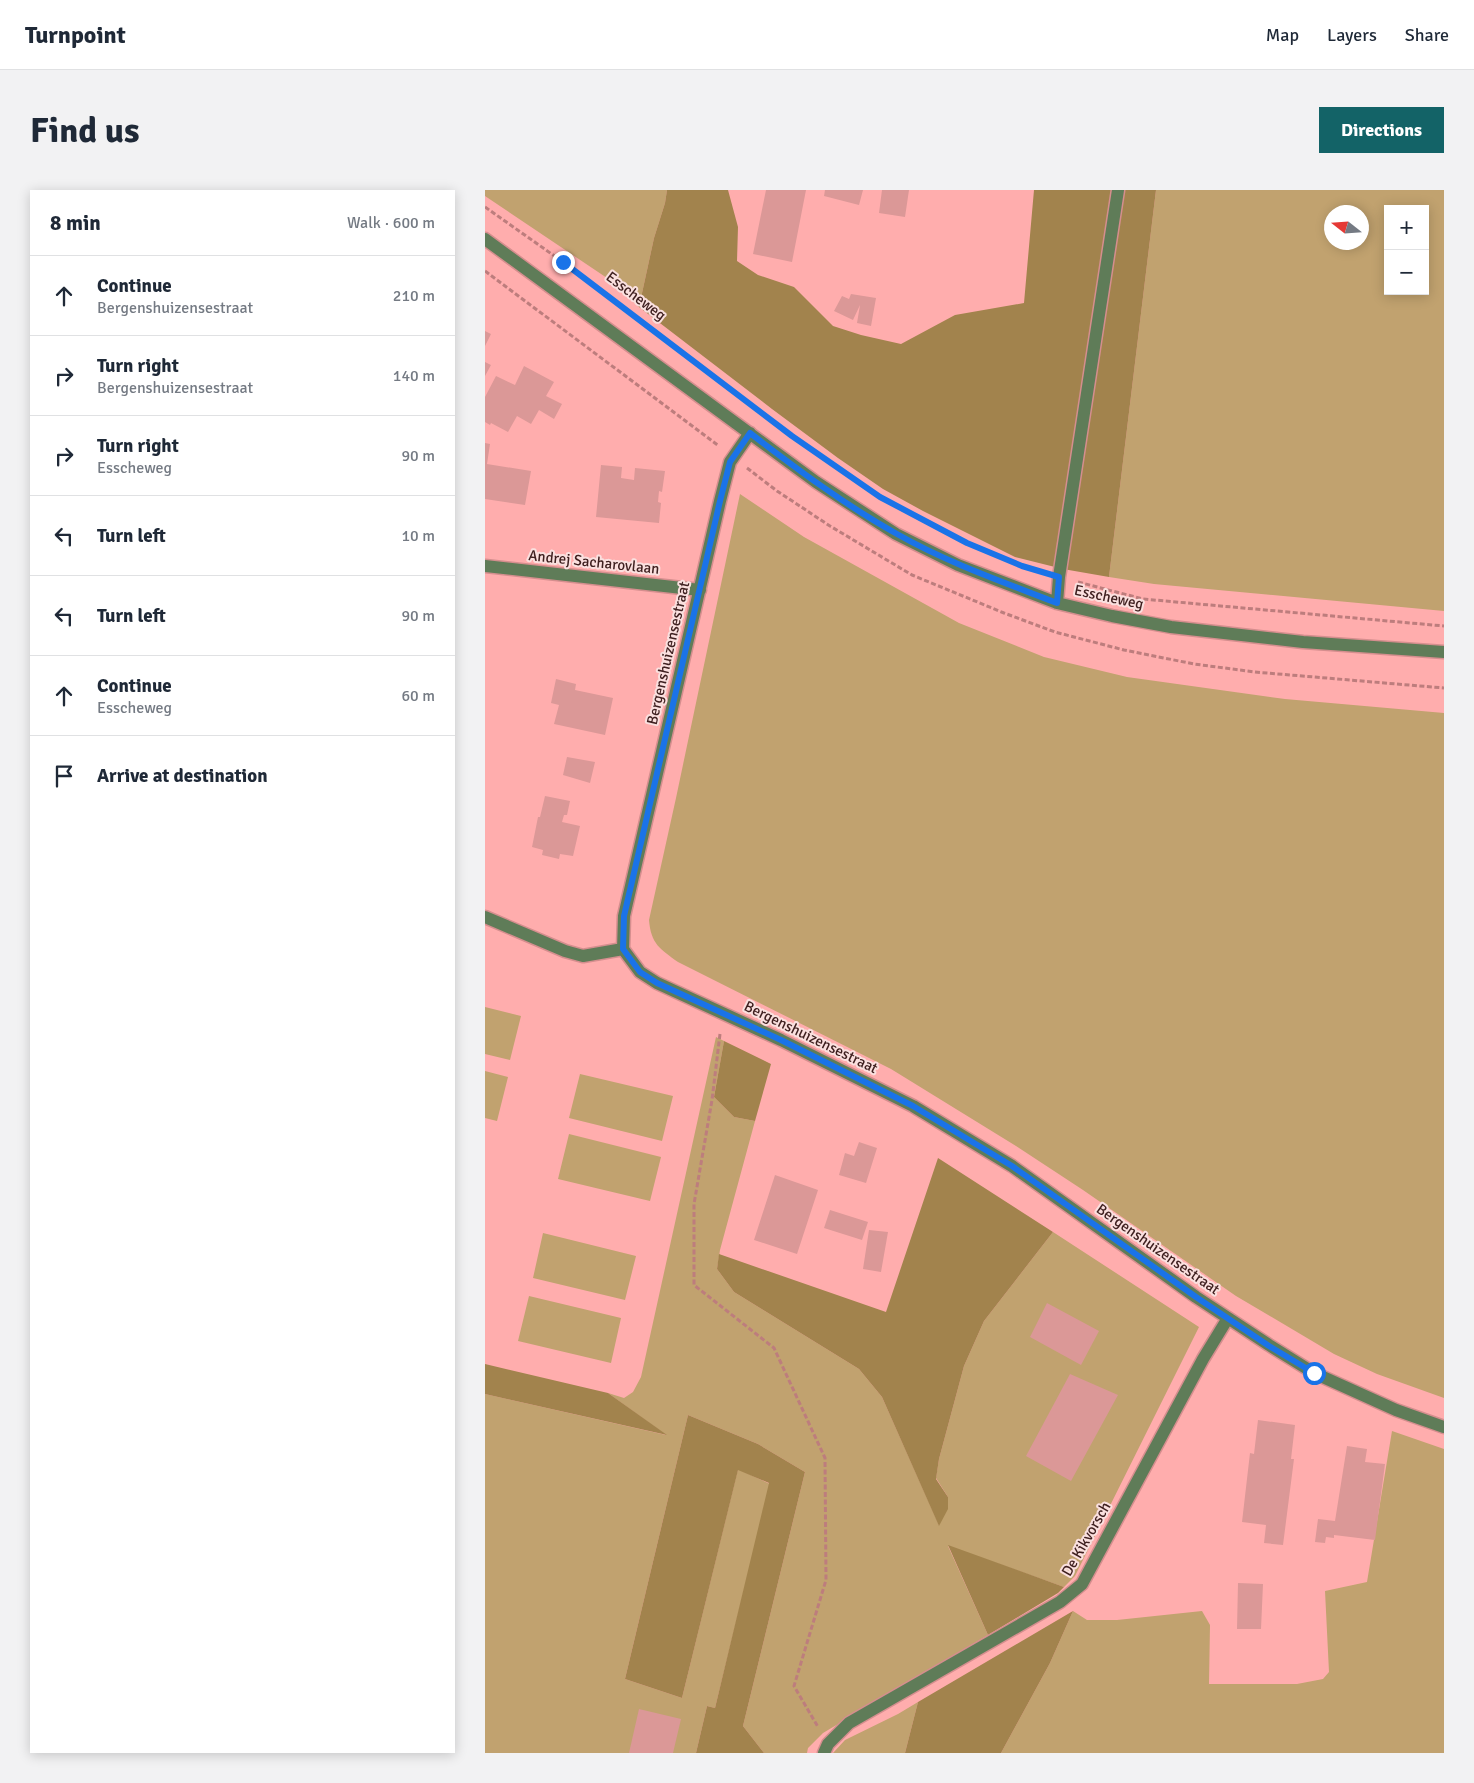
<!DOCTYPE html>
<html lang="en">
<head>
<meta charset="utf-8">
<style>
	:root { --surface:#fff; --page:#f2f2f3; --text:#1f2937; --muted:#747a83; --line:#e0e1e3; --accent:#136367 }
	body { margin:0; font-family:Signika,sans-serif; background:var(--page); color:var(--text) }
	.controls { position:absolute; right:15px; top:15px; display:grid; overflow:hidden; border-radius:0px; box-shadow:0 2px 12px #0003 }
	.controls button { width:45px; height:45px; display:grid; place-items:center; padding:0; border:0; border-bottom:1px solid var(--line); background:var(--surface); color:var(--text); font:25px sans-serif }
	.compass { position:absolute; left:839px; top:15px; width:45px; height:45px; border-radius:50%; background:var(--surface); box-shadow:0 2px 12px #0003; rotate:287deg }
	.stop { position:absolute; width:15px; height:15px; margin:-11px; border:4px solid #1a73e8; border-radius:50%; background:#fff }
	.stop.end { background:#1a73e8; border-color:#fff; box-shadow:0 1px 5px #0008 }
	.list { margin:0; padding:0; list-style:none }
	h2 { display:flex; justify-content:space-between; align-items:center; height:65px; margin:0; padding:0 20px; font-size:21px }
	h2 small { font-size:16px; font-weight:400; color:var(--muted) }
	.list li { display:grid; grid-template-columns:32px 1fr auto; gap:15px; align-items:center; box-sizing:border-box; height:80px; padding:0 20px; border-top:1px solid var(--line) }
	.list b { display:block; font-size:19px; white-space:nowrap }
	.list p { margin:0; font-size:16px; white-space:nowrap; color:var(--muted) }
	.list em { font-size:16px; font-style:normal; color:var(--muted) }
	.icon { flex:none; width:28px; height:28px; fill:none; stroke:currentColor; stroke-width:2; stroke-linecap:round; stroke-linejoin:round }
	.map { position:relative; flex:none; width:959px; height:1563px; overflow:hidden; border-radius:0px }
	header { display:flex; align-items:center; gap:30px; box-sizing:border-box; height:70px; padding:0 25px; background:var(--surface); border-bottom:1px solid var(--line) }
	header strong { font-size:24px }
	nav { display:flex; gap:28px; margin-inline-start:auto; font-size:18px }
	.intro { display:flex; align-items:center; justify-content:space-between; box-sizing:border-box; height:120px; padding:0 30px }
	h1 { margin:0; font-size:35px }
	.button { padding:12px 22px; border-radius:0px; background:var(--accent); color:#fff; font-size:18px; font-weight:700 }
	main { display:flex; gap:30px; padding:0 30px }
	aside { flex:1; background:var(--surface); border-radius:0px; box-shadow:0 2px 12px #0003 }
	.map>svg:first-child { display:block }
</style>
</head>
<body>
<header>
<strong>Turnpoint</strong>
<nav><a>Map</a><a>Layers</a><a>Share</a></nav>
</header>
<div class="intro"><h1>Find us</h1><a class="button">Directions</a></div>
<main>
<aside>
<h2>8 min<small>Walk · 600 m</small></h2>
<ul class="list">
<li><svg class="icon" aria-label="ahead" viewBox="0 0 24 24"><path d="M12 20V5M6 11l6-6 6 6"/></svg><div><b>Continue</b><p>Bergenshuizensestraat</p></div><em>210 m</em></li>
<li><svg class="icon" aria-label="right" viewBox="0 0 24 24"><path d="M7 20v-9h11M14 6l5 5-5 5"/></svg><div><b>Turn right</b><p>Bergenshuizensestraat</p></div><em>140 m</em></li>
<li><svg class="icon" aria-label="right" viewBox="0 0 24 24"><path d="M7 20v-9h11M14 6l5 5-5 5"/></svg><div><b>Turn right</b><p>Esscheweg</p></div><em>90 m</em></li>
<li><svg class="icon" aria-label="left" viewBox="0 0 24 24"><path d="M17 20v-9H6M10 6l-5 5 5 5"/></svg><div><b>Turn left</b></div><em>10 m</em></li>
<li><svg class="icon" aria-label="left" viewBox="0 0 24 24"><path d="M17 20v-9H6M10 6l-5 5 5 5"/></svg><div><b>Turn left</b></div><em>90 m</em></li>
<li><svg class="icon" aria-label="ahead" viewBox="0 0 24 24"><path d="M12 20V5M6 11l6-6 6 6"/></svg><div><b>Continue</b><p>Esscheweg</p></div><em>60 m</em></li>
<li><svg class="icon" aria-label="arrive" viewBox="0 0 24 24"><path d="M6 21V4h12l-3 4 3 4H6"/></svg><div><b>Arrive at destination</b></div></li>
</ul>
</aside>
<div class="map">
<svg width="959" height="1563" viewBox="0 0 959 1563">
	<rect width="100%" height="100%" fill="#ffadad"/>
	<path fill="#c1a26f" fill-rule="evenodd" d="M0,0H182L180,13L169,48L154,117L122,88L0,6Z
		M671,0H959V421L669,394L624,387ZM903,19H940V101H903ZM846,22H876V52H846Z
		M255,304L319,347L474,433L559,467L642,487L800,509L959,523V1208L892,1184L849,1164L751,1106L598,1000L531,956L406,879L193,772C175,759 166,754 164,730L191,608Z
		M0,817L36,826L25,870L0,864Z
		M231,847L239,851L229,907L249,927L270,931L235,1060L232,1079L249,1102L374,1179L397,1207L454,1335L463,1307L451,1288L454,1269L479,1176L499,1131L568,1042L714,1137L590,1386L579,1397L463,1356L503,1445L338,1543L323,1558L322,1563H279L258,1536L320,1282L273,1254L203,1225L140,1489L197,1508L253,1279L285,1294L230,1518L222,1516L211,1563H0V1204L181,1245L123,1203L139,1208L148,1202L156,1187Z
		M0,881L23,887L12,931L0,928Z
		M95,884L188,906L177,951L84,928Z
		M84,944L176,967L165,1011L73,989Z
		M58,1043L151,1066L140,1110L48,1088Z
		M44,1106L136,1128L126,1173L33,1151Z
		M907,1241L959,1259V1563H516L565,1473L588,1421L602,1430H632L717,1421L725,1435L724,1494H812L838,1489L844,1482L840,1401L882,1392Z
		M433,1512L420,1563H348L360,1550L413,1524Z"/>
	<path fill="#a2834d" d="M182,0H243L253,37L252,71L273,85L309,97L348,136L376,145L416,154L470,125L539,113L549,0H671L624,387L578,379L530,367L438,321L398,299L353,268L287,219L154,117L169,48L180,13Z
		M239,851L286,874L270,931L249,927L229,907Z
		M453,968L568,1042L499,1131L479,1176L454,1269L451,1289L463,1307V1319L454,1336L397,1207L374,1179L249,1102L232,1079L234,1064L401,1122Z
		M0,1174L123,1203L182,1245L0,1204Z
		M203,1225L273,1254L320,1282L258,1536L279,1563H211L222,1516L230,1518L284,1293L253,1280L197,1508L140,1489Z
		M463,1355L579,1397L573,1403L503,1445Z
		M588,1421L565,1473L516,1563H420L433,1512Z"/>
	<path fill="#db9897" d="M281,0H321L307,72L268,64Z
		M340,0H378L374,15L339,6Z
		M397,0H424L420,27L394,23Z
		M366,104L391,108L386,136L372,133L375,115L368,130L349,121L357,106L364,109Z
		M0,141L6,144L0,156Z
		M0,172L6,175L0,186Z
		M39,176L69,192L61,206L77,214L69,229L54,220L46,234L32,226L23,242L6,233L5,235L0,232V207L11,186L30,195Z
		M0,253L5,254L2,274L46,281L40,315L0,309Z
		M116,275L137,277L136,288L149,290L150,278L180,281L177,302L174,301L173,312L176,313L174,333L111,327Z
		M71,489L91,494L90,500L128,508L120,545L69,534L74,515L66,513Z
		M82,567L110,572L105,593L78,585Z
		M60,606L85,611L82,625H79L77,632L95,636L88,666L75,664L74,669L57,665L58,660L47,657L53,627H55Z
		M374,952L392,958L381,993L354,985L360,963L369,966Z
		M290,985L333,1000L312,1064L269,1050Z
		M345,1020L383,1032L377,1050L339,1038Z
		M384,1040L403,1042L396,1082L378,1079Z
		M562,1113L614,1141L596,1175L545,1147Z
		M585,1184L633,1205L586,1291L541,1266Z
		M773,1230L810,1235L806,1269H809L798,1355L779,1353L781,1335L757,1332L765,1263L769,1264Z
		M862,1256L882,1259L880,1272L900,1274L890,1350L849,1345V1348L841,1347L840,1353L830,1352L833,1329L850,1331Z
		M753,1393L778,1394L776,1439H752Z
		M154,1519L196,1529L188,1563H144Z"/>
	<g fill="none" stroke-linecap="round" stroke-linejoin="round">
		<g stroke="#d58e8e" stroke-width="15">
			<path id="minor" d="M0,49L331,292L411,344L473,375L572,413L627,426L686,437L818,452L959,462
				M265,243L245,272L235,311L139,726L138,759L155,782L172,793L296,850L428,916L527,976L711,1107L784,1155L829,1183L911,1220L959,1237
				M0,376L215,400
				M572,413L574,387L633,0
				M0,727L80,761L98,766L138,759
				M339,1563L343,1554L364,1533L575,1412L597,1394L718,1169L743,1128"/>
		</g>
		<path stroke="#bd7d7d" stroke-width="3" stroke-dasharray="5 2.5" stroke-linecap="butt" d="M0,17L78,72L307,246L395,307L483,353L537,376L556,382
			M0,81L234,256
			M262,278L292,301L345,336L427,385L519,423L570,442L639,460L709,474L770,482L959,498
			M593,392L658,409L959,436
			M235,844L227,910L209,1014V1095L289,1158L340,1268L341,1390L309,1496L333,1537"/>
		<use href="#minor" stroke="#5f7c58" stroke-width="12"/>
	</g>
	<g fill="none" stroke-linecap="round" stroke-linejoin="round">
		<path stroke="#1a73e8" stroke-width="6" d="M78,72L307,246L395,307L482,353L537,376L574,387L572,413C518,392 463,373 412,344C360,315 312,279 265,243L245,272L235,311L139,726L138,759L155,782L172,793L296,850L428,916L527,976L711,1107L784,1156L829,1183"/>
	</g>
	<g text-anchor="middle" stroke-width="4" stroke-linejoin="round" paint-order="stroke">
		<g font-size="15" fill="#3f2020" stroke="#fae0df">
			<text transform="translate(151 106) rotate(37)" y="5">Esscheweg</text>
			<text transform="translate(109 372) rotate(6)" y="5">Andrej Sacharovlaan</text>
			<text transform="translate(624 407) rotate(12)" y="5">Esscheweg</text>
			<text transform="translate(183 463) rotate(-77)" y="5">Bergenshuizensestraat</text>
			<text transform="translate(326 847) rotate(26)" y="5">Bergenshuizensestraat</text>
			<text transform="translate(673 1059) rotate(35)" y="5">Bergenshuizensestraat</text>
			<text transform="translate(601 1349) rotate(-60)" y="5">De Kikvorsch</text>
		</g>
	</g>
</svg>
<div class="controls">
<button>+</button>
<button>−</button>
</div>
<svg class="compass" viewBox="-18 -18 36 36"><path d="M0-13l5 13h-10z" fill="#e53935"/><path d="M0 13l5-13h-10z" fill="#747a83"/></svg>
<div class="stop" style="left:829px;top:1183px"></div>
<div class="stop end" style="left:78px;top:72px"></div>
</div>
</main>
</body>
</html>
